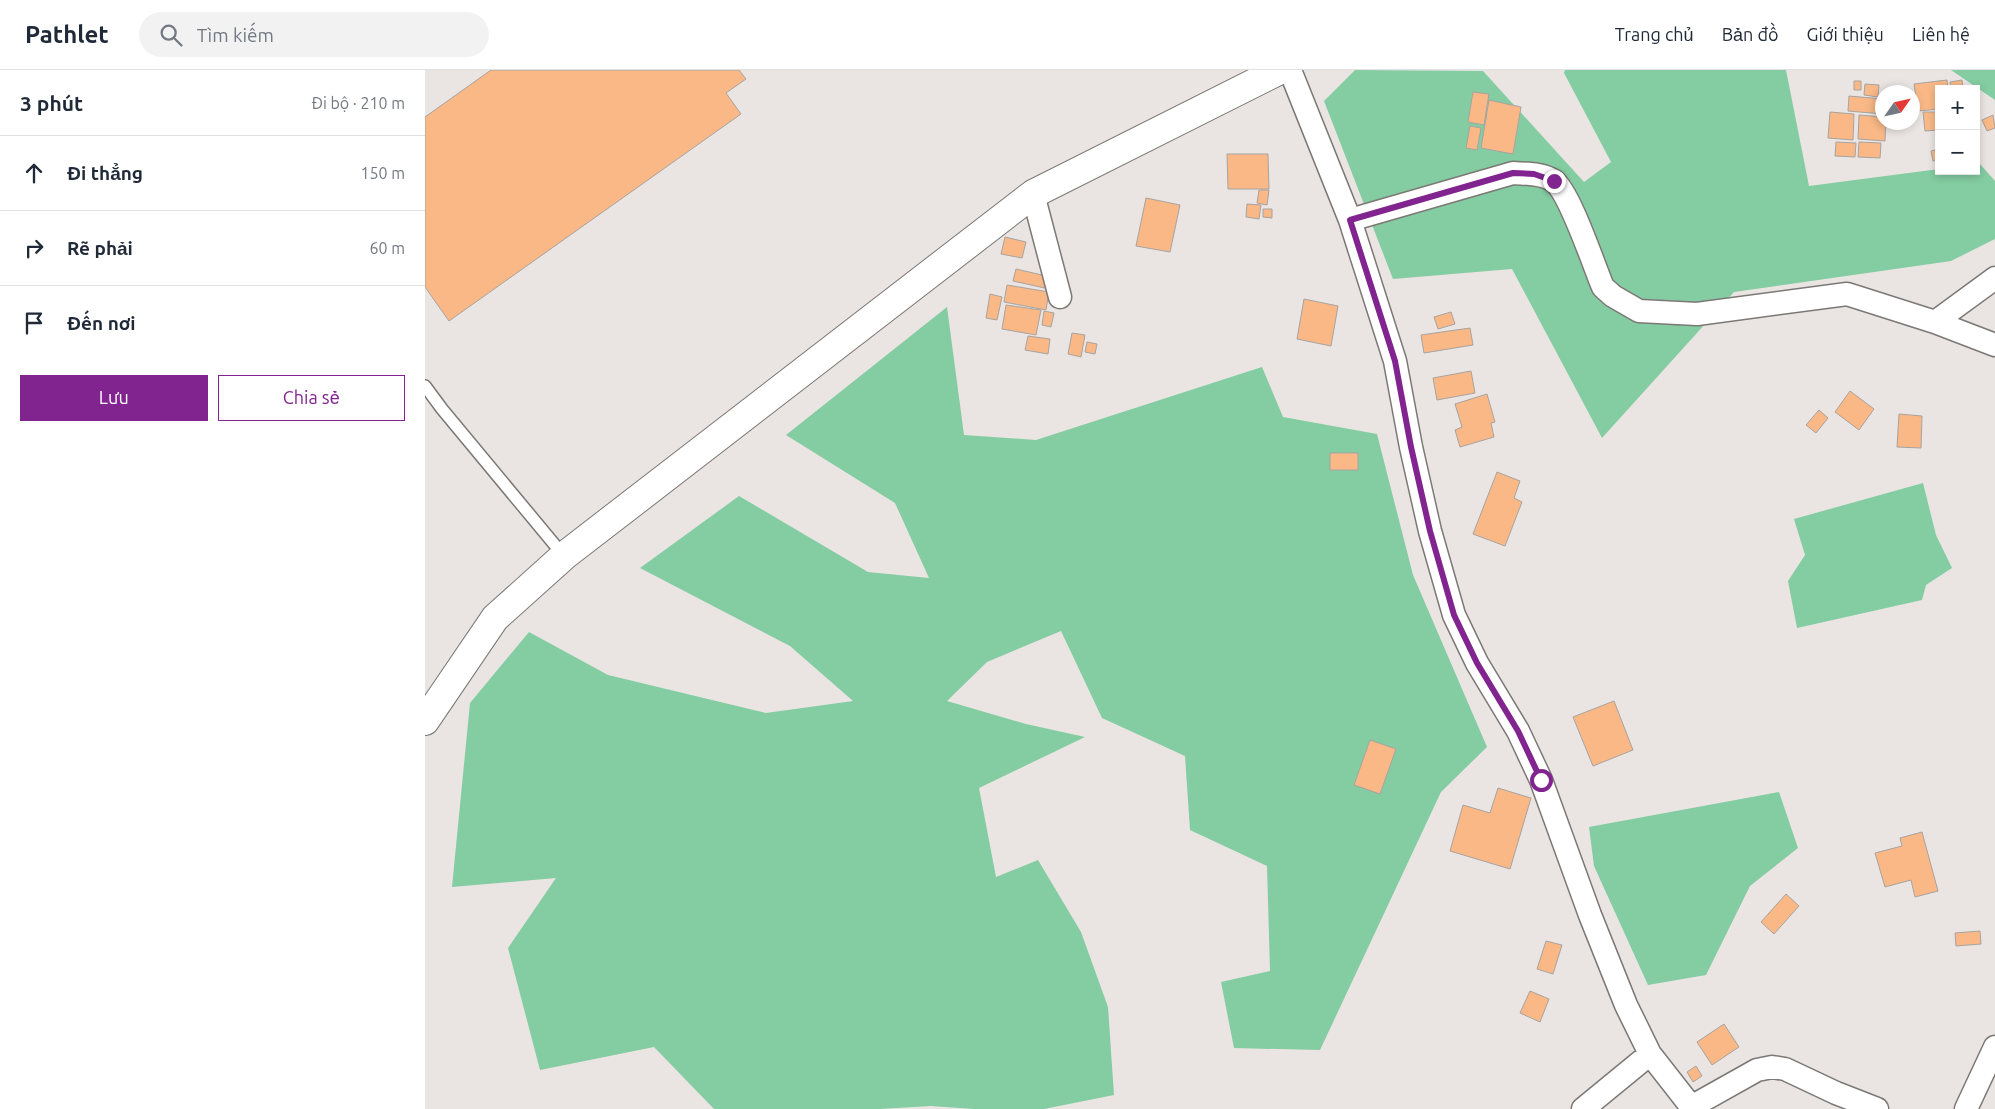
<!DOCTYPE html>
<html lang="vi">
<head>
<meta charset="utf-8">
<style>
	:root { --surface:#fff; --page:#f2f2f3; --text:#1f2937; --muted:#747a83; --line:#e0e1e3; --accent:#81248f }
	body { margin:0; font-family:Ubuntu,sans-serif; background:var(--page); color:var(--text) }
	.controls { position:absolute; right:15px; top:15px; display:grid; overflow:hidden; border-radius:0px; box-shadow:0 2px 8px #0003 }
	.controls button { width:45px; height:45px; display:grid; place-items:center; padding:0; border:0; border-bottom:1px solid var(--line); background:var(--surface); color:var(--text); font:25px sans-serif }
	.compass { position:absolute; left:1450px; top:15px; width:45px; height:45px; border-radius:50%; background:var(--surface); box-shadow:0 2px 8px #0003; rotate:56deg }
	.stop { position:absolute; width:15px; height:15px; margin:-11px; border:4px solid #81248f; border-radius:50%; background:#fff }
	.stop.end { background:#81248f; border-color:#fff; box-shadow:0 1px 5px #0008 }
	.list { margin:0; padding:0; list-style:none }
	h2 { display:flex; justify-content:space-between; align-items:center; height:65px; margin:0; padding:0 20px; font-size:21px }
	h2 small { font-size:16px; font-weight:400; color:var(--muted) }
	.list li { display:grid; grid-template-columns:32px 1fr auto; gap:15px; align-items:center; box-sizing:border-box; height:75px; padding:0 20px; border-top:1px solid var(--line) }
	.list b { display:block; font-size:19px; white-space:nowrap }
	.list em { font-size:16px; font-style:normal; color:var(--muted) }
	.actions { display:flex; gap:10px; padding:15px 20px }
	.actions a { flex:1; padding:11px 0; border:1px solid var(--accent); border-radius:0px; text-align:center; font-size:18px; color:var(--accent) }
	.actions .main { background:var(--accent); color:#fff }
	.icon { flex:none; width:28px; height:28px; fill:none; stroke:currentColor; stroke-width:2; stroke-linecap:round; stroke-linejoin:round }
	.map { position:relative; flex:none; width:1570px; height:1039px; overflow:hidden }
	header { display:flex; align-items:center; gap:30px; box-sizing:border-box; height:70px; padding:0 25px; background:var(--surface); border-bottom:1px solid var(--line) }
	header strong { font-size:24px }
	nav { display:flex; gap:28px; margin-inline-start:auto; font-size:18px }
	.search { width:350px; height:45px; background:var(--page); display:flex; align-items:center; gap:12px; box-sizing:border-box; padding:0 18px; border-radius:28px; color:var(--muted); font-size:19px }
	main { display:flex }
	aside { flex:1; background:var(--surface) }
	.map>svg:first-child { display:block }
</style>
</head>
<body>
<header>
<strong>Pathlet</strong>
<div class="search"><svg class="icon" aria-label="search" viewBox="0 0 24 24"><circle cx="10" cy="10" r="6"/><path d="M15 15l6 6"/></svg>Tìm kiếm</div>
<nav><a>Trang chủ</a><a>Bản đồ</a><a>Giới thiệu</a><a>Liên hệ</a></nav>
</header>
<main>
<aside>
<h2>3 phút<small>Đi bộ · 210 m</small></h2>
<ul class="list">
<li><svg class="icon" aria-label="ahead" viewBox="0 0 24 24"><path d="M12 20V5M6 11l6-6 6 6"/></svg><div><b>Đi thẳng</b></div><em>150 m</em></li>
<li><svg class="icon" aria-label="right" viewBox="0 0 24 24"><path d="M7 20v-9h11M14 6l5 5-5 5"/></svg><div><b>Rẽ phải</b></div><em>60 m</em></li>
<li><svg class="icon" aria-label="arrive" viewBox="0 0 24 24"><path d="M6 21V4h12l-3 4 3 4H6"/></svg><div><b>Đến nơi</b></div></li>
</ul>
<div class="actions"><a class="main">Lưu</a><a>Chia sẻ</a></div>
</aside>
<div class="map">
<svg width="1570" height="1039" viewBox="0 0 1570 1039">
	<rect width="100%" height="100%" fill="#eae5e2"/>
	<path fill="#84cca2" d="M930,0L1058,1L1159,112L1186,92L1139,3L1140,0H1361L1384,116L1514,99V101H1551V95L1555,94L1570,111V169L1526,191L1309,222L1177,368L1087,199L968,209L899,31Z
		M1526,0H1570V30Z
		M522,237L539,365L611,370L837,297L858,347L952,364L988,505L1062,677L1016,722L895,980L809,978L796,912L845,901L842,796L765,760L760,686L677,648L636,561L562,592L522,631L601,654L660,667L554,718L571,807L613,790L656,862L683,937L689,1025L619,1039H549L506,1036L454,1039H289L229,977L115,1000L83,878L131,808L27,817L45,633L104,562L183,605L341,643L428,631L365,576L215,498L314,426L443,502L504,508L470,433L361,365Z
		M1498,413L1511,465L1527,498L1501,515L1497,530L1372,558L1363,511L1380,485L1369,449Z
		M1354,722L1373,778L1325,816L1281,905L1223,915L1169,796L1164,757Z"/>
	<path fill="#f9b886" stroke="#a7a3a0" d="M66,0H314L321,9L301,23L316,44L24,251L0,217V47Z
		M1522,10L1523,19H1514V39L1493,41L1489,14Z
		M1537,10L1538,19H1526L1525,12Z
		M1429,11H1436V20H1429Z
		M1440,14L1454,15L1453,27L1439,25Z
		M1048,22L1064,24L1059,55L1043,52Z
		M1424,26L1458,29V44L1423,41Z
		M1064,30L1096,37L1088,84L1056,78Z
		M1405,42L1429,44L1428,70L1403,68Z
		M1498,42H1514V60L1500,61Z
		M1434,45L1458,47V52H1461L1460,71L1433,69Z
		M1568,45L1570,58L1562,61L1557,50Z
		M1045,56L1056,58L1052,80L1041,78Z
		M1411,72L1431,73L1430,87L1410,86Z
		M1434,72L1456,73L1455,88L1433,87Z
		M1514,79V90L1508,91L1506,81Z
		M802,84H843L844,119H803Z
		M834,120H844L842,135L832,133Z
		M721,128L755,135L745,182L711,176Z
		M822,134L836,135L834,149L821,147Z
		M838,139H847V148L838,147Z
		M580,167L601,172L597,188L576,184Z
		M591,199L626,207L624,219L588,211Z
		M582,215L624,222L621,240L579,232Z
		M565,224L577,227L572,250L561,248Z
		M879,229L913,236L906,276L872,269Z
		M581,235L616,240L611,265L577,259Z
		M619,241L629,243L626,257L617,255Z
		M1026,242L1030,254L1013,259L1009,247Z
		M1045,258L1048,275L999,283L996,265Z
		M647,263L660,265L656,287L643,284Z
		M603,266L625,269L623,284L600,280Z
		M662,272L672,274L670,284L660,282Z
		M1046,301L1050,323L1012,330L1008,308Z
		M1425,321L1449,339L1434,360L1410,342Z
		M1062,324L1070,352L1066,353L1069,367L1035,377L1030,360L1037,357L1030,334Z
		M1394,340L1403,348L1391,363L1381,355Z
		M1474,344L1497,346L1496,378L1472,377Z
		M905,383H933V400H905Z
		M1072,402L1095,411L1089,428L1097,432L1080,476L1048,464Z
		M1189,631L1208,680L1168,696L1148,647Z
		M945,670L971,679L955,724L929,715Z
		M1073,718L1106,728L1085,799L1025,781L1038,735L1065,743Z
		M1497,762L1513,821L1490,827L1486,810L1460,817L1450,783L1477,776L1475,768Z
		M1361,824L1374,836L1349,864L1336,852Z
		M1555,861L1556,874L1531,876L1530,863Z
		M1121,871L1137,875L1128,904L1112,899Z
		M1105,921L1124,929L1115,952L1095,943Z
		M1299,954L1314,977L1287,995L1272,972Z
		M1271,996L1277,1006L1268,1012L1262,1002Z"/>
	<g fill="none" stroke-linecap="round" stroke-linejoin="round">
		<g stroke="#7c7875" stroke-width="14">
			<path id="lane" d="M0,316L17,339L139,486"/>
		</g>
		<g stroke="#7c7875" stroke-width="25">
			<path id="street" d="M865,0L925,150L970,291L986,377L1005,461L1029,545L1052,593L1093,661L1116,710L1165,845L1201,935L1225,984L1268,1039
				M608,124L635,227
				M925,150L1088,103C1101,104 1118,103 1129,111C1145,123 1169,196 1178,217L1188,226L1214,241L1272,244L1422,224L1510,252L1570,275
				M1510,252L1570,208
				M1266,1037L1332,1000L1347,997L1360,999L1411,1023L1452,1039
				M1158,1039L1225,984
				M1541,1039L1570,977"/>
		</g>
		<g stroke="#7c7875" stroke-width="30">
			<path id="secondary" d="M0,651L70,548L139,486L608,124L855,0"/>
		</g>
		<use href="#lane" stroke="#fff" stroke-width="11"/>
		<use href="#street" stroke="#fff" stroke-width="22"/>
		<use href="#secondary" stroke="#fff" stroke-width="28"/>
	</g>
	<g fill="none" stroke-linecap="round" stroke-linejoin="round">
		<path stroke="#81248f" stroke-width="6" d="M1116,710L1093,661L1052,593L1029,545L1005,461L986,377L970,291L925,150L1088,103L1109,104L1129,111"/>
	</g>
</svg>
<div class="controls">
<button>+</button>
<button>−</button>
</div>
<svg class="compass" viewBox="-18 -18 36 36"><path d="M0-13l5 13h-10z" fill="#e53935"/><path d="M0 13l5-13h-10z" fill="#747a83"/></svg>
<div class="stop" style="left:1116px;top:710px"></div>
<div class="stop end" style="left:1129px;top:111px"></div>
</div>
</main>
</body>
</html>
